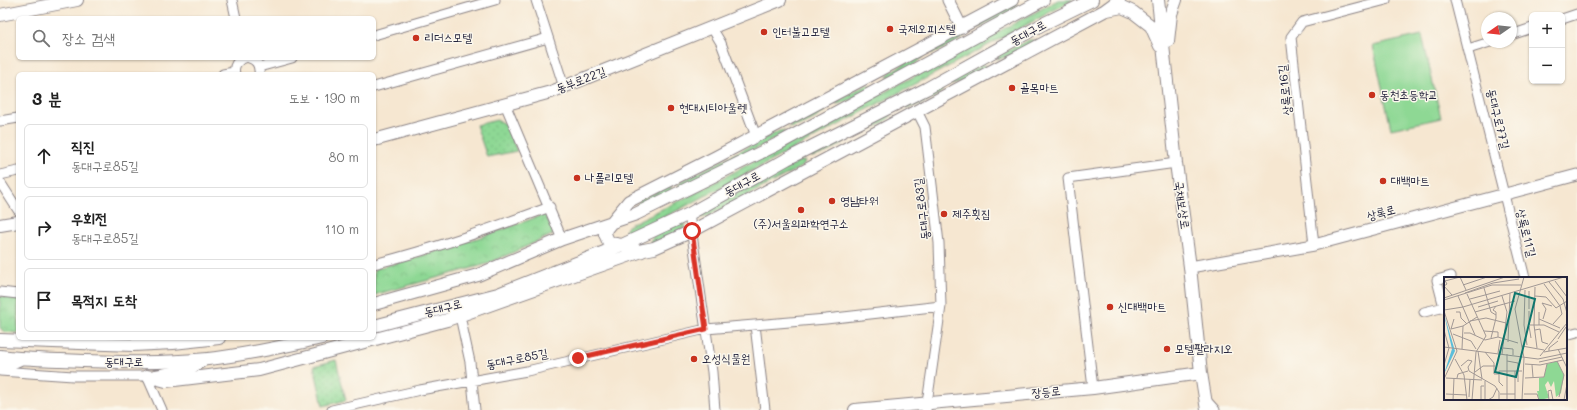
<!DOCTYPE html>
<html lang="ko">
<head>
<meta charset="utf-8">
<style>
	:root { --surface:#fff; --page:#f2f2f2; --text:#222; --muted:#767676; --line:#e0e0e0 }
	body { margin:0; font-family:Mali,"Poor Story",sans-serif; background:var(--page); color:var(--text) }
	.controls { position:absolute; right:12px; top:12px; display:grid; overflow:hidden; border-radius:6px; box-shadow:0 1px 3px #0004 }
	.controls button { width:36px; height:36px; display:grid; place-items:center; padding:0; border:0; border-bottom:1px solid var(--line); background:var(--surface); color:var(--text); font:20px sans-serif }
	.compass { position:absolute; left:1481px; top:12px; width:36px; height:36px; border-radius:50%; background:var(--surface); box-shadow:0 1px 3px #0004; rotate:256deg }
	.stop { position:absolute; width:12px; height:12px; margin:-9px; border:3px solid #d93025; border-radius:50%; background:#fff }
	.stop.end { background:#d93025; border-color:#fff; box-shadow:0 1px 4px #0008 }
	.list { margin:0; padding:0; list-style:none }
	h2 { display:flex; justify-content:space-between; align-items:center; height:52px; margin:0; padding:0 16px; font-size:17px }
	h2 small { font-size:13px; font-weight:400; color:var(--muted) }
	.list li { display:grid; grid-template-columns:26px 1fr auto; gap:12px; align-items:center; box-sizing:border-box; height:64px; margin:0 8px 8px; padding:0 8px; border:1px solid var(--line); border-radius:6px }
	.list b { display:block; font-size:15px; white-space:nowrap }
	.list p { margin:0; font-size:13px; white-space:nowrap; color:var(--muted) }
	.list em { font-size:13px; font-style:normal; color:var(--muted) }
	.icon { flex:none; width:22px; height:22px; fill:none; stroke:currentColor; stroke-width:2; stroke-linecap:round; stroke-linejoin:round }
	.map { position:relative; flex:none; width:1577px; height:410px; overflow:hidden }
	.search { position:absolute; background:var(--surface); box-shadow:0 1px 3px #0004; left:16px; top:16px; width:360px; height:44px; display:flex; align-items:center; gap:10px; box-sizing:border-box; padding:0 14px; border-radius:6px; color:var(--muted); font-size:15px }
	.panel { position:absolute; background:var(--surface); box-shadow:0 1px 3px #0004; left:16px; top:72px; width:360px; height:268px; border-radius:6px }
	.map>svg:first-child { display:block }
</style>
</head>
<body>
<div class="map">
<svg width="1577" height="410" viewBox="0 0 1577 410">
	<defs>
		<pattern id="grass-dots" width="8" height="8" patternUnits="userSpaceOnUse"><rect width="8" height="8" fill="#8ed894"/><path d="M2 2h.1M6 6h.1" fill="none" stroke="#7ab980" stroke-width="1.8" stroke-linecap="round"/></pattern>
		<pattern id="park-crowns" width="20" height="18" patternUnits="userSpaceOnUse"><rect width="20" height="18" fill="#8ed894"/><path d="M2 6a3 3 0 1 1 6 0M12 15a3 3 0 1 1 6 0" fill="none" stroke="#7ab980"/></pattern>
		<pattern id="garden-furrows" width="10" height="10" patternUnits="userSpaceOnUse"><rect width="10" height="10" fill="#8ed894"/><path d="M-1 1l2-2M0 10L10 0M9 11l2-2" fill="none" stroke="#7ab980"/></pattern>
	</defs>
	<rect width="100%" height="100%" fill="#fbf7ec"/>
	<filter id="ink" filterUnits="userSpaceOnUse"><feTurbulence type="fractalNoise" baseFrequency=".025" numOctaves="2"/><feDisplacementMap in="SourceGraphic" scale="8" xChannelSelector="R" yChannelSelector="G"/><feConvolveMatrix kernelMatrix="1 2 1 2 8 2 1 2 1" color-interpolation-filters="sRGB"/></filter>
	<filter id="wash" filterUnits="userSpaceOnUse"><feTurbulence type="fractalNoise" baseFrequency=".012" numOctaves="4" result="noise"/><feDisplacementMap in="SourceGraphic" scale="16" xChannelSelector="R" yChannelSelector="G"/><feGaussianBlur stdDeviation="0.9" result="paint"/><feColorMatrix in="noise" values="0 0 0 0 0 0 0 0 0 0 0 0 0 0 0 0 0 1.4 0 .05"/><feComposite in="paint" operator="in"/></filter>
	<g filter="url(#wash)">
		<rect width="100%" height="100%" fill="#f6e7d1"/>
		<path fill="url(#grass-dots)" stroke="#587d68" d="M497,120L506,124L517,151L487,157L476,125Z
			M336,360L346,400L323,406L314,366Z"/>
		<path fill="url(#park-crowns)" stroke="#587d68" d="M545,214L554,234L487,264L374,295V269C432,254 489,235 545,214Z
			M0,296L18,299V333L4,332L0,328Z"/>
		<path fill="url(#garden-furrows)" stroke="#587d68" d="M1058,0H1073L690,204L633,233L625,231L629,225L687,197Z
			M1012,4H1017L1014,9L981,27H976L978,23Z
			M962,32L967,33C962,41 941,51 931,53L934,48Z
			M1029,40H1034C1028,49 1007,58 997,59L999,55Z
			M918,56H923C918,65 897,75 887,77L890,72Z
			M982,65L987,66C980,75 961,83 950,84L953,80Z
			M867,84L872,85C867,93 846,103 836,104L838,100Z
			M938,89L943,90C937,98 916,107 906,108L908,104Z
			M821,109L825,110C820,118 798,127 788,128L791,124Z
			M887,115H892C886,123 865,133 855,134L858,129Z
			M785,130L782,135L686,186H678L682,181L779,131Z
			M843,137L848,138C842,146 821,156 811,157L813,152Z
			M799,161H805L803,166L706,217H699L702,211Z
			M667,187H672L670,192L643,206H637L640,200Z
			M680,223H686L684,228L657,242H650L653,236Z"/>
		<path fill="#8ed894" stroke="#587d68" d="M1422,35L1441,118L1391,129L1373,46Z"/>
	</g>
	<g filter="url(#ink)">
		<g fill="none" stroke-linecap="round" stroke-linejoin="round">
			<g stroke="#8c8486" stroke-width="11">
				<path id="minor" d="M232,0L236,18
					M536,0L564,87
					M1455,0L1525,278
					M1562,19L1577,14
					M712,28L721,43L756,136
					M374,35L495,0
					M1511,35L1532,28
					M1468,49L1490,42
					M249,58C257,60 260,66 259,74
					M259,67L292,58
					M223,74L234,72
					M235,74C233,66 237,60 245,58
					M374,87L548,38
					M505,104L562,239
					M917,111L925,127L939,243L941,306L926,410
					M0,121L18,118
					M0,175L18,171
					M0,182L18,210
					M689,214L712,372L715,410
					M1314,245L1291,37L1302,22L1386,0
					M374,264C434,249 492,228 550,207
					M0,292L18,294
					M1444,307L1437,280L1451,276V278
					M1424,312L1445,307
					M460,316L470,362L475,410
					M755,325L765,410
					M1566,335L1577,332
					M0,371L73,376H147L193,368L206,360
					M147,376L162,410
					M1093,388L1068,178L1176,163
					M1205,399L1215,410
					M332,410L420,390L527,371L706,329L826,319L941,306"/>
			</g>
			<g stroke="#8c8486" stroke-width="13">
				<path id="tertiary" d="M948,0L962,28
					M1190,267L1314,245L1577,175"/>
			</g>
			<g stroke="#8c8486" stroke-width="14">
				<path id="secondary" d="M1012,0L716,157L629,201L606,229L605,234L609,243L622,245L639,251L654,248L692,231L1104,11L1119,0
					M1158,0L1176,163L1190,267L1201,373L1207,410
					M1107,10L1122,7L1133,12L1151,26L1160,46
					M0,15L77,0
					M1168,41L1171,14L1176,0
					M374,140L551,92L780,0
					M0,225L18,222
					M374,304L478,275L562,239L636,214L778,144L1043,0
					M374,326L498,294L622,245L689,214L787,159L926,89L1043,24L1092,0
					M0,340L133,345L173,343L219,338
					M0,356C20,359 40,359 61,360C109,362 159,364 208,359C246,355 284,346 322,338
					M0,368L20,359
					M147,376L166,381L259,370L447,320L642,251
					M855,410L1093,388L1201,373"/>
			</g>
			<use href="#minor" stroke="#fff" stroke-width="9"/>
			<use href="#tertiary" stroke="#fff" stroke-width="11"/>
			<use href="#secondary" stroke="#fff" stroke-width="12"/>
		</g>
	</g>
	<g fill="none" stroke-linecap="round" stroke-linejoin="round" filter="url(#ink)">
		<path stroke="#d93025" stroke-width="5" d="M578,358L706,329L692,231"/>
	</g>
	<g fill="#c8321e" stroke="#fbf7ec" stroke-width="1.5">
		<circle cx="890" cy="29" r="4"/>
		<circle cx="764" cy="32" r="4"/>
		<circle cx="416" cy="38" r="4"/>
		<circle cx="1012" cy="88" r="4"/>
		<circle cx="1372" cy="95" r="4"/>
		<circle cx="671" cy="108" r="4"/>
		<circle cx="577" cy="178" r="4"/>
		<circle cx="1383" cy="181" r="4"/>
		<circle cx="832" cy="201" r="4"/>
		<circle cx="801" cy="210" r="4"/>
		<circle cx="944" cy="214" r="4"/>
		<circle cx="1110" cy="307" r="4"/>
		<circle cx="1167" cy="349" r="4"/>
		<circle cx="694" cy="359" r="4"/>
	</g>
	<g text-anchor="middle" stroke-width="3" stroke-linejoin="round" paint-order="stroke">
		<g font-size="12" fill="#22223b" stroke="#fbf7ec" text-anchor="start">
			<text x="898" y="33">국제오피스텔</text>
			<text x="772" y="36">인터불고모텔</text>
			<text x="424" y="42">리더스모텔</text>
			<text x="1020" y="92">골목마트</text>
			<text x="1380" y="99">동천초등학교</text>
			<text x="679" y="112">현대시티아울렛</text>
			<text x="585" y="182">나폴리모텔</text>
			<text x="1391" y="185">대백마트</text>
			<text x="840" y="205">영남타워</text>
			<text x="952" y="218">제주횟집</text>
			<text x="801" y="228" text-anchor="middle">(주)서울의과학연구소</text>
			<text x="1118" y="311">신대백마트</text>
			<text x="1175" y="353">모텔팔라지오</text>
			<text x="702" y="363">오성식물원</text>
		</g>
		<g font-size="12" fill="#22223b" stroke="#fbf7ec">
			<text transform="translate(1028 33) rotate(-29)" y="4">동대구로</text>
			<text transform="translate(581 80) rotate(-21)" y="4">동부로22길</text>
			<text transform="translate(1285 90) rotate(-96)" y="4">상록로16길</text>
			<text transform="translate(1498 119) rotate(76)" y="4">동대구로77길</text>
			<text transform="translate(742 184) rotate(-29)" y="4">동대구로</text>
			<text transform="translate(1182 205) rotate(82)" y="4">국채보상로</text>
			<text transform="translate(922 209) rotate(-97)" y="4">동대구로83길</text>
			<text transform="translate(1381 213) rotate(-15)" y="4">상록로</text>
			<text transform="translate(1526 233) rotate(76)" y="4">상록로11길</text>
			<text transform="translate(443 308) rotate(-14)" y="4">동대구로</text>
			<text transform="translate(517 359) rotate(-11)" y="4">동대구로85길</text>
			<text x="124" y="366">동대구로</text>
			<text transform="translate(1046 392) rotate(-5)" y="4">장등로</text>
		</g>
	</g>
	<g transform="translate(1444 277)">
		<rect width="123" height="123" fill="#f6e7d1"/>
		<path d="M113,84L120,98L117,116L112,120L110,104L107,110L104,104L101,108L105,121L95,123L93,114H95V101L100,100L103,87Z" fill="#8ed894"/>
		<path d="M0,37L11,74L0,97L8,72Z" fill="#5cbeda"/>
		<path fill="none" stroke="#a19895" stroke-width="1" d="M16,0L22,13M0,2L3,7L0,9L8,18M1,4L16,0M111,4L123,20M105,5L119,22L123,36M100,7L116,29L118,37L109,47M19,8L43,0M91,10L90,48L93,71M40,11L47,35L52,38M81,13L80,48L83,68M21,16L49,6L75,2M23,17L42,59L32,75L28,123M14,19L31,58M91,19L102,20L112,31L123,24M0,21L61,0M26,22L56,14M0,23L48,8H77M34,30L54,24M85,32V14M0,33L19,30L120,0M0,34L13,74L0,102M85,34V48M12,35H16L17,41L23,47M31,35L71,24M95,35V48M10,42L7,52L19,49L33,40M95,42L116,51M99,42L102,32L98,26L108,29M26,44L42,41L62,46M86,48H100L115,55M85,49L87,61M0,53L5,71L0,88M91,53L96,52L98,65L104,67M40,54L54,55V60M20,56H26L41,63L54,60L74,66M9,57L27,64L32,72M47,61L52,41V35L49,33L52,29M114,62L122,50M64,65L66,16M78,69L100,73M0,70L94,82L123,76M59,71L69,72V78M18,72L19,49M114,72L123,91M34,74L38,102M105,74V71L114,64M41,75L50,86V97H55M100,75L123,71M54,76L56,63M58,77L63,35L58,19M96,79L123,46M11,82L20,98L23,123M28,84L24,90L25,94L51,109L55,115V123M63,84L74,86V105M113,84L120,98L115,120M95,85L118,80M81,87L96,88L119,83M88,88L89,100M17,89L24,83L28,84M71,94V123M31,95L39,89H51M2,101L38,103M13,101L14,97L24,94M81,101L100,100L103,87M41,104V123M0,107V123M59,109L55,105V94H78M2,117L23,118M56,117H71M80,117H93L95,123M25,120L26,102M9,123L10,101M37,123V109H40M44,123L49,120L53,111M63,123V77M78,123L80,81L71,32L80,0M105,123L104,114L107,113L109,123M120,123L123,107"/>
		<path fill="#0f766e" fill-opacity="0.15" stroke="#0f766e" stroke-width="2" d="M71,16L91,22L72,100L51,95Z"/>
		<rect width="123" height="123" fill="none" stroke="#22223b" stroke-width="2"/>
	</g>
</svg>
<div class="controls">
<button>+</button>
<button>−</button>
</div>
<svg class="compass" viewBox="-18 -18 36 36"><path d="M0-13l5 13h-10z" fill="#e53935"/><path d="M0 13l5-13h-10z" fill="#767676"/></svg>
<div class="stop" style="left:692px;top:231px"></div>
<div class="stop end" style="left:578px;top:358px"></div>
<div class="search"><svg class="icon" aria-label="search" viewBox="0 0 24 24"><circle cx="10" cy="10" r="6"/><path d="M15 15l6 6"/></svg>장소 검색</div>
<section class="panel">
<h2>3 분<small>도보 · 190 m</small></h2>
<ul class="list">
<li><svg class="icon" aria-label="ahead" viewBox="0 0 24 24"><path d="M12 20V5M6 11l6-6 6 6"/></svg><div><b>직진</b><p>동대구로85길</p></div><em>80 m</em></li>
<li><svg class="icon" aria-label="right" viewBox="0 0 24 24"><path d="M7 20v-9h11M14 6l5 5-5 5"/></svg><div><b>우회전</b><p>동대구로85길</p></div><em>110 m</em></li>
<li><svg class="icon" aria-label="arrive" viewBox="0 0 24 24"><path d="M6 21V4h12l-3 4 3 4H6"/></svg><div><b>목적지 도착</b></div></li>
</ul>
</section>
</div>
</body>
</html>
